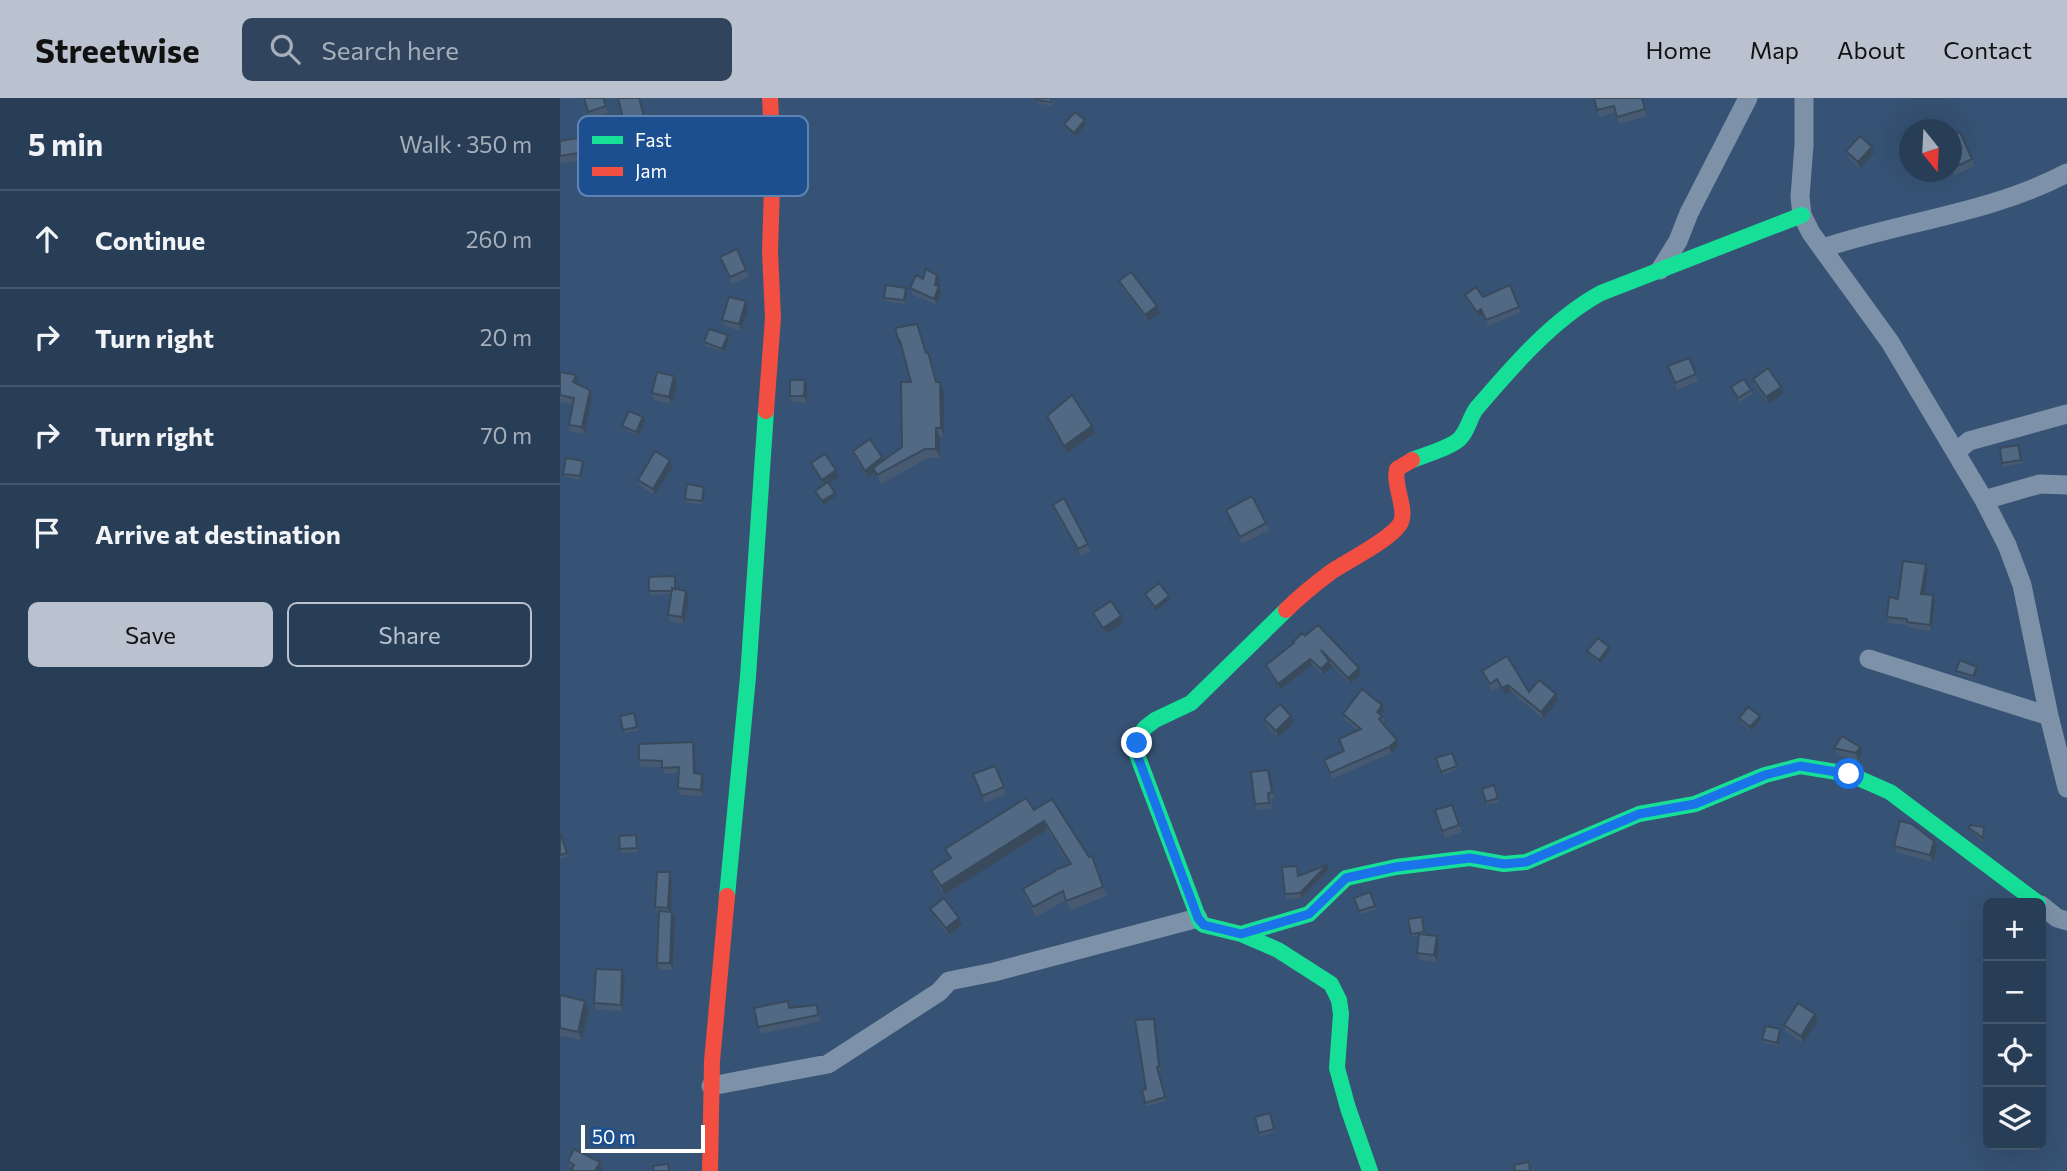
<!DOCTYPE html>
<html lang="en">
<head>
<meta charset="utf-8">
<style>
	:root { --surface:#283e57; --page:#30455d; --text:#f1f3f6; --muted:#a5aeba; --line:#44576d; --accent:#b9c2ce }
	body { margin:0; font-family:Commissioner,sans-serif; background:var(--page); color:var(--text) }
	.controls { position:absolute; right:21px; bottom:21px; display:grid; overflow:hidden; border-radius:10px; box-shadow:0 7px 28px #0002 }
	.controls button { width:63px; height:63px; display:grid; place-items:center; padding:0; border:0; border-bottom:2px solid var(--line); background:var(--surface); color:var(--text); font:35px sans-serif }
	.compass { position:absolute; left:1339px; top:21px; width:63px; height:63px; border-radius:50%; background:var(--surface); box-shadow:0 7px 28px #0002; rotate:162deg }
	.scale { position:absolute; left:21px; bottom:18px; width:124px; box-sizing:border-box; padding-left:7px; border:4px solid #fff; border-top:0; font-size:19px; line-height:24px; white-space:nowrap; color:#fff; -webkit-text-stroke:5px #1b4f8f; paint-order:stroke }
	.stop { position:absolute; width:21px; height:21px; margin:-16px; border:5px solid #1a73e8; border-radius:50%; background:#fff }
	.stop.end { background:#1a73e8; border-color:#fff; box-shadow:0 2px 7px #0008 }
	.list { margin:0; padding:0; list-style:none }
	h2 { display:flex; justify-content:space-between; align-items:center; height:91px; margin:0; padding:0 28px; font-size:30px }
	h2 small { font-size:23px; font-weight:400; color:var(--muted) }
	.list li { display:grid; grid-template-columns:46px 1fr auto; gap:21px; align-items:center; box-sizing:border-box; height:98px; padding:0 28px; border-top:2px solid var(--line) }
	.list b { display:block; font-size:26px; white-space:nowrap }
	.list em { font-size:23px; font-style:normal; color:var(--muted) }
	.actions { display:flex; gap:14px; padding:21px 28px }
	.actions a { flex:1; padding:16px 0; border:2px solid var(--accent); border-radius:10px; text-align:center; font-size:24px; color:var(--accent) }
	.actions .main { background:var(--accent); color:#111 }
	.icon { flex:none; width:38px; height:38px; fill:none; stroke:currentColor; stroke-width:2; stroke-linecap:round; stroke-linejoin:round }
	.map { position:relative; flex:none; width:1507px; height:1073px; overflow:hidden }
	header { display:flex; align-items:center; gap:42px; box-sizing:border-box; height:98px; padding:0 35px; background:var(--accent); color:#111 }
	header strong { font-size:33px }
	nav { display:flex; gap:38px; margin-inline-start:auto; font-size:24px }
	.search { width:490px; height:63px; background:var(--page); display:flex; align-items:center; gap:18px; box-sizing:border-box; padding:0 24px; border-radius:10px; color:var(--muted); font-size:26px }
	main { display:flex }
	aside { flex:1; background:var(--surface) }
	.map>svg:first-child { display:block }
</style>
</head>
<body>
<header>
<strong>Streetwise</strong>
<div class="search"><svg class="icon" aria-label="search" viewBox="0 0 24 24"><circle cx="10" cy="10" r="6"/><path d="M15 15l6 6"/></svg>Search here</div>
<nav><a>Home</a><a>Map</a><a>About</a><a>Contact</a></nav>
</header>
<main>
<aside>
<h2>5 min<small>Walk · 350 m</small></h2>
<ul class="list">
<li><svg class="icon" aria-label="ahead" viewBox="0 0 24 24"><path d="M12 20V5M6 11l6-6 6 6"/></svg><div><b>Continue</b></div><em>260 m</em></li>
<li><svg class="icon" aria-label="right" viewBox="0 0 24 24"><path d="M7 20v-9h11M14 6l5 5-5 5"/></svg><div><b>Turn right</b></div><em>20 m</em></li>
<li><svg class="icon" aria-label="right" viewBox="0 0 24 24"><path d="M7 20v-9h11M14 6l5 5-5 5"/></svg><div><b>Turn right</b></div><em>70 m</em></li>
<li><svg class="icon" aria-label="arrive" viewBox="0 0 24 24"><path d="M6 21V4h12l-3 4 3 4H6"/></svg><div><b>Arrive at destination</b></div></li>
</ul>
<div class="actions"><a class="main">Save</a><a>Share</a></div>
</aside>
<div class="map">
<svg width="1507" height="1073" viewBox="0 0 1507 1073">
	<rect width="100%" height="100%" fill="#365274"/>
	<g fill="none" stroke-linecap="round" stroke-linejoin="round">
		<path stroke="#7d92a8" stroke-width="19" d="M1244,0V47L1240,99L1242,117L1251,135L1330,244L1424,402L1447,447L1462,487L1489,618L1507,690
			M1263,150C1344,123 1431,115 1507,75
			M1100,172L1118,143L1129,115L1188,0
			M1396,354L1409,343L1507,316
			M1424,402L1480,386L1507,387
			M1309,561L1489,618
			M1481,807L1497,820L1507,823
			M151,988L268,966L379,894L389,883L434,874L638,820"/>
		<path stroke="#16e098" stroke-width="16" d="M852,362C865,357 886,351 897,343C907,336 909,321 916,311C951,270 993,221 1041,195L1242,117
			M726,512L631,605L595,622L586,629L579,637L576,654L640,824L644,827L681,836L718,852L771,886L779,902L781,916L777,970L788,1010L810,1073
			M167,798L188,579L206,313
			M681,836L749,816L786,780L836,769L910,760L944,766L966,764L1079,716L1135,706L1205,677L1240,668L1289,676L1330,694L1478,805"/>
		<path stroke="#f24e42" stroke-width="16" d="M206,313L213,220L210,153L213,56L210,0
			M726,512C740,498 755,486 771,474C787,463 834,440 841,424C847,410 833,388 837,371L852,362
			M150,1073L152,963L167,798"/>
	</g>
	<path fill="#475a72" d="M24,0H43L48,15L31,21Z
		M79,0L88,30L68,35L65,28Z
		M494,0L492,8L477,5L476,2Z
		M1082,0L1087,18L1059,26L1056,14L1040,19L1037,12Z
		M525,22L526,26L516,38L505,29L504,26Z
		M23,39L25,46L28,61L0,66V43Z
		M1286,53L1314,55L1300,71L1289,60Z
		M1412,61L1415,68L1395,77L1391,68Z
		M160,159L186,172L189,179L172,186Z
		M377,177L380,184L379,188L381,195L377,207L353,197L350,190L363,181Z
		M559,183L597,208L600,215L588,224L562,190Z
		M950,187L961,214L928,228L923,217L919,219L907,203L905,197L923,199Z
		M346,190L347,193L345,206L325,203L324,200Z
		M188,210L181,233L165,228L162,222Z
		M335,230L367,255L368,254L377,284H380L384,293V339H380V360H369L321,386L315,374L308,380L295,360L293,353L323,363L342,349L351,284L343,253H342L339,244Z
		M168,237L169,241L164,254L145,248L144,244Z
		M1129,260L1138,283L1117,292L1108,268Z
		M0,274L18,284V286L32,298L25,336L11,334L9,327L13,306L0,304Z
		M114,278L117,285L112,306L94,302L92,295Z
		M1193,281L1223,296L1209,306L1195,288Z
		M247,289V305L232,304L230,298Z
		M1171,289L1191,292L1193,296L1179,304Z
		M487,318L532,328L535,335L507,355L489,325Z
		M85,323L78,338L64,331L62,328Z
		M1458,347L1462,365L1443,369L1442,365Z
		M23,363L24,366L21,382L5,379L3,376Z
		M251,365L276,372L279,379L269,385L276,398L263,407L255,393L264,387L254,372Z
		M112,369L95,397L80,388L78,382Z
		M145,392L143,407L126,404L125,401Z
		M493,407L528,446L530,453L521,458L495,414Z
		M666,412L706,425L709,432L682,446Z
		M1368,472L1364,497H1373L1375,503L1372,533L1349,530L1348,527L1329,525L1327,519L1338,501Z
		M116,482V491L129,500L124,526L110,523L108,517L111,496L91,497L89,493Z
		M533,515L563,525L546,536L536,522Z
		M745,538L799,570L801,576L790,586L771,566L772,569L763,577L752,567L720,592L708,573L706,567L734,546L733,544Z
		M1049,549L1050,552L1040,566L1028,556L1027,553Z
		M1417,569L1418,572L1414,581L1397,576L1396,573Z
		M922,573L969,594L998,603L983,621L951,593L945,597L940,588L932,593L924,580Z
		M824,613L821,617L824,624L823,626L837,642L839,648L831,655L772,681L764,662L784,653L798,632L785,622L783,616Z
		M74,615L79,632L65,635L63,632Z
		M731,618L734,625L718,640L707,628L704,621Z
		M1200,618L1201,621L1191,633L1180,624L1179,620Z
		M133,644L135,650L136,675L142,676L144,682L143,698L120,697L118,690L119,675L104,676L102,669H81L79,662Z
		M1274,650L1302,656L1298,662L1277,657Z
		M892,655L898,671L883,677L876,660Z
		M435,668L446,696L425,705L413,676Z
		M708,672L711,678L714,700L711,701L712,711L697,712L695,706Z
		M934,687L939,704L927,707L922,691Z
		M892,707L902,734L885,740L875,712Z
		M474,712L529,759L532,758L547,798L510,812L506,802L476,819L466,800L463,791L509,766L487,732L384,797L375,782L371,773L389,761L385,751Z
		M1424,729L1425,732L1424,744L1410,733L1409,730Z
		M1,737L8,758L0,761V738Z
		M77,741L78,754L61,755L60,751Z
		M1374,743L1377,750L1373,764L1336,754L1334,748Z
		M767,767L769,772L741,800L727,801L725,796L739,773V777Z
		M110,774L112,781L111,814L115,820L113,872H100L97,865L99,816H98L95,809Z
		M810,794L816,811L801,816L794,800Z
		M370,811L402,827L388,837L373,817Z
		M862,819L865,837L879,845L877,864L860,862L857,855L859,838L852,839L851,836Z
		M62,872L65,879L63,913L36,912L34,905Z
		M0,897L25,903L29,912L22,942L0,938Z
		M230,910L259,914L261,923L201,936L198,929Z
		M1255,916L1258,923L1243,945L1226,934L1224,927Z
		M594,921L601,972L598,973L606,1003L587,1008L582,992L586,991Z
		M1221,935L1218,948L1204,945L1202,941Z
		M710,1015L715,1034L700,1038L695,1019Z
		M8,1063L40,1064L43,1071H12L10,1070Z"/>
	<path fill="#394a5c" d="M525,22L526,26L516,38L514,35Z
		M1312,49L1314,55L1300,71L1298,64Z
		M377,177L380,184L379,188L381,195L377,207L374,201L375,187Z
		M346,190L347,193L345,206L344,202Z
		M186,203L188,210L181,233L179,226Z
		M597,208L600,215L588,224L585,217Z
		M921,211L923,217L919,219L917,214Z
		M168,237L169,241L164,254L162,251Z
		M16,277L18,284L16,291L13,284Z
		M114,278L117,285L112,306L109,299Z
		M245,282L247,289V305L244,298Z
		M380,284L384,293V339L381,330Z
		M1221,289L1223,296L1209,306L1206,299Z
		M30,292L32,298L25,336L22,329Z
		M83,319L85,323L78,338L76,334Z
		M532,328L535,335L507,355L504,348Z
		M376,330L380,339V360L376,351Z
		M322,359L324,366L313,370L315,374L308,380L305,373Z
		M110,362L112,369L95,397L93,391Z
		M23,363L24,366L21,382L20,378Z
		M276,372L279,379L265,388L262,382Z
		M144,389L145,392L143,407L142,403Z
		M275,395L276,398L263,407L262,403Z
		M1366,466L1368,472L1364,502L1361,496Z
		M126,493L129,500L124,526L122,519Z
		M1373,497L1375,503L1372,533L1370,527Z
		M609,498L610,501L596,513L595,509Z
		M561,518L563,525L546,536L543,530Z
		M1049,549L1050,552L1040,566L1039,562Z
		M750,561L752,567L720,592L718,586Z
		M769,563L772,569L763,577L761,571Z
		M1417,569L1418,572L1414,581L1413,578Z
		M799,570L801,576L790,586L788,580Z
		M948,587L951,593L945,597L942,590Z
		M996,596L998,603L983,621L981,614Z
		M822,607L824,613L819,620L817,614Z
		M731,618L734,625L718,640L716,633Z
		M1200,618L1201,621L1191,633L1190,629Z
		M837,642L839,648L831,655L829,649Z
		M133,644L135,650L136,681L134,675Z
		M1300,649L1302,656L1298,662L1296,655Z
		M708,672L711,678L714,700L712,694Z
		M142,676L144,682L143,698L141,692Z
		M484,723L487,732L384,797L381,788Z
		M1374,743L1377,750L1373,764L1370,757Z
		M767,767L769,772L741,800L740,795Z
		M110,774L112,781L111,817L108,810Z
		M112,814L115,820L113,872L110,865Z
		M399,820L402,827L388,837L386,830Z
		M877,838L879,845L877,864L874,857Z
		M62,872L65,879L63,913L61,907Z
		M25,903L29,912L22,942L18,934Z
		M1255,916L1258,923L1243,945L1241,938Z
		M594,921L595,924L601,972L599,969Z
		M1220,931L1221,935L1218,948L1217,945Z
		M40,1064L43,1071L41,1073H35Z"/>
	<path fill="#526984" stroke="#394a5c" stroke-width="2" d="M24,0H43L46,8L28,14Z
		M58,0H79L85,23L65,28Z
		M476,0H492L491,4L476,2Z
		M1034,0H1082L1085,11L1057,19L1054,8L1037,12Z
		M515,14L525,22L514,35L504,26Z
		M1400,34L1412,61L1393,70L1391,67V38Z
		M1300,38L1312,49L1298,64L1286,53Z
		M23,39L25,54L0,58V43Z
		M177,151L186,172L170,179L160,159Z
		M366,171L377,177L375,187L379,188L374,201L350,190L356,177L363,181Z
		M571,174L597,208L585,217L559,183Z
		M326,187L346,190L344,202L324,200Z
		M950,187L959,209L926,222L921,211L917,214L905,197L916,189L923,199Z
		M169,199L186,203L179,226L162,222Z
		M357,226L366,255L368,254L376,284H380L381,330H376V351H365L317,377L313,370L342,349L341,284H351L340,243L339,244L335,230Z
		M149,231L168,237L162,251L144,244Z
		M1129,260L1136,276L1115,285L1108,268Z
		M1208,270L1221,289L1206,299L1193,281Z
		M0,274L16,277L13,284L30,292L22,329L9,327L14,300L0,297Z
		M97,274L114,278L109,299L92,295Z
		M1184,281L1191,292L1178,300L1171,289Z
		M230,282H245L244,298H230Z
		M512,297L532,328L504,348L487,318Z
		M69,313L83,319L76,334L62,328Z
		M310,341L322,359L305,373L293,353Z
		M1458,347L1461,362L1442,365L1440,350Z
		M95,353L110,362L93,391L78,382Z
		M265,356L276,372L262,382L251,365Z
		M6,360L23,363L20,378L3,376Z
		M268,384L275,395L262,403L255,393Z
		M127,386L144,389L142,403L125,401Z
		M692,398L706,425L680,439L666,412Z
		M504,400L528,446L518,451L493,407Z
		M1343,463L1366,466L1361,496L1373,497L1370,527L1347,524V521L1327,519L1329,499L1338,501Z
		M115,478V491L112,490V493H89V479Z
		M599,485L609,498L595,509L585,496Z
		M112,490L126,493L122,519L108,517Z
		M551,503L561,518L543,530L533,515Z
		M758,527L799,570L788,580L761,552L769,563L761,571L750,561L718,586L706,567L734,545L733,544L742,535L745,538Z
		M1038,540L1049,549L1039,562L1027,553Z
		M947,558L969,594L979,582L996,596L981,614L948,587L942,590L937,581L930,586L922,573Z
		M1400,562L1417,569L1413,578L1396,573Z
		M802,591L822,607L817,614L822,618L819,621L837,642L829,649L770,675L764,662L784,653L779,641L801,631L783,616Z
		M720,606L731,618L716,633L704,621Z
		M1188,609L1200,618L1190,629L1179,620Z
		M74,615L77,629L63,632L60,618Z
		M1282,638L1300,649L1296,655L1274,650Z
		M133,644L134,675L142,676L141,692L118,690L119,669L102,670V663L79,662V646Z
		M892,655L897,668L881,674L876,660Z
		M435,668L444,689L422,698L413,676Z
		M708,672L712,694L708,695L709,705L695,706L691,674Z
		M934,687L938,700L926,704L922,691Z
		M466,700L474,712L492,701L529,759L532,758L543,789L506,803L503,793L473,809L463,791L495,773V772L511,766L484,723L381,788L371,773L391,760L385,751Z
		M892,707L899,727L882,733L875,712Z
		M1340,723L1352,726L1374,743L1370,757L1334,748Z
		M1410,727L1424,729L1423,740L1409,730Z
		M1,737L7,755L0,757V738Z
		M76,737L77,750L60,751L59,738Z
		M767,767L740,795L725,796L722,769L737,768L738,778Z
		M97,774H110L108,810L95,809Z
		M810,794L815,808L799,813L794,800Z
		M384,800L399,820L386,830L370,811Z
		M99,813L112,814L110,865H97Z
		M862,819L864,834L851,836L848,821Z
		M859,836L877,838L874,857L857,855Z
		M36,871L62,872L61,907L34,905Z
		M0,897L25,903L18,934L0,930Z
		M228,903L229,910L257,907L258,917L198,929L194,910Z
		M1238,905L1255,916L1241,938L1224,927Z
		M594,921L599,969H597L605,999L585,1005L582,992L586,991L575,922Z
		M1206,928L1220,931L1217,945L1202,941Z
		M710,1015L714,1031L699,1035L695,1019Z
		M14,1051L40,1064L35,1073H11L14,1067L8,1063Z
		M969,1064L970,1073H955L954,1067Z
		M108,1066L109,1073H94L93,1068Z"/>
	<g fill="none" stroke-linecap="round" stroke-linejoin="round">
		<path stroke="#1a73e8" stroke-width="9" d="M577,645L576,654L638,820L644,827L681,836L749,816L786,780L836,769L910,760L944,766L966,764L1079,716L1135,706L1205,677L1240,668L1289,676"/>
	</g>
	<rect x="18" y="18" width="230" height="80" rx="10" fill="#1b4f8f" stroke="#5f84b1" stroke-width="2"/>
	<rect x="32" y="38" width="31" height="8" fill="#16e098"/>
	<rect x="32" y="69" width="31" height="9" fill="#f24e42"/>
	<g font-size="19" fill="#fff">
		<text x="75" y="49">Fast</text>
		<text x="75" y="80">Jam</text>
	</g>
</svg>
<div class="controls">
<button>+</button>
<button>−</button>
<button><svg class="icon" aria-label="locate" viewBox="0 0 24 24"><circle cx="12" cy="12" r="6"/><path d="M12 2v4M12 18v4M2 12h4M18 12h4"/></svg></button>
<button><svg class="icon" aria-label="layers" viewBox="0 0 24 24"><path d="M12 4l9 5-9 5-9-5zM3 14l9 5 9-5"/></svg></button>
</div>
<svg class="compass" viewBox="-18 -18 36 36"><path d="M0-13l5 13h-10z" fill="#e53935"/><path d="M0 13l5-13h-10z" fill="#a5aeba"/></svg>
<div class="scale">50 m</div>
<div class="stop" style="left:1289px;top:676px"></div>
<div class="stop end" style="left:577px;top:645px"></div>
</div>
</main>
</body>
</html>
